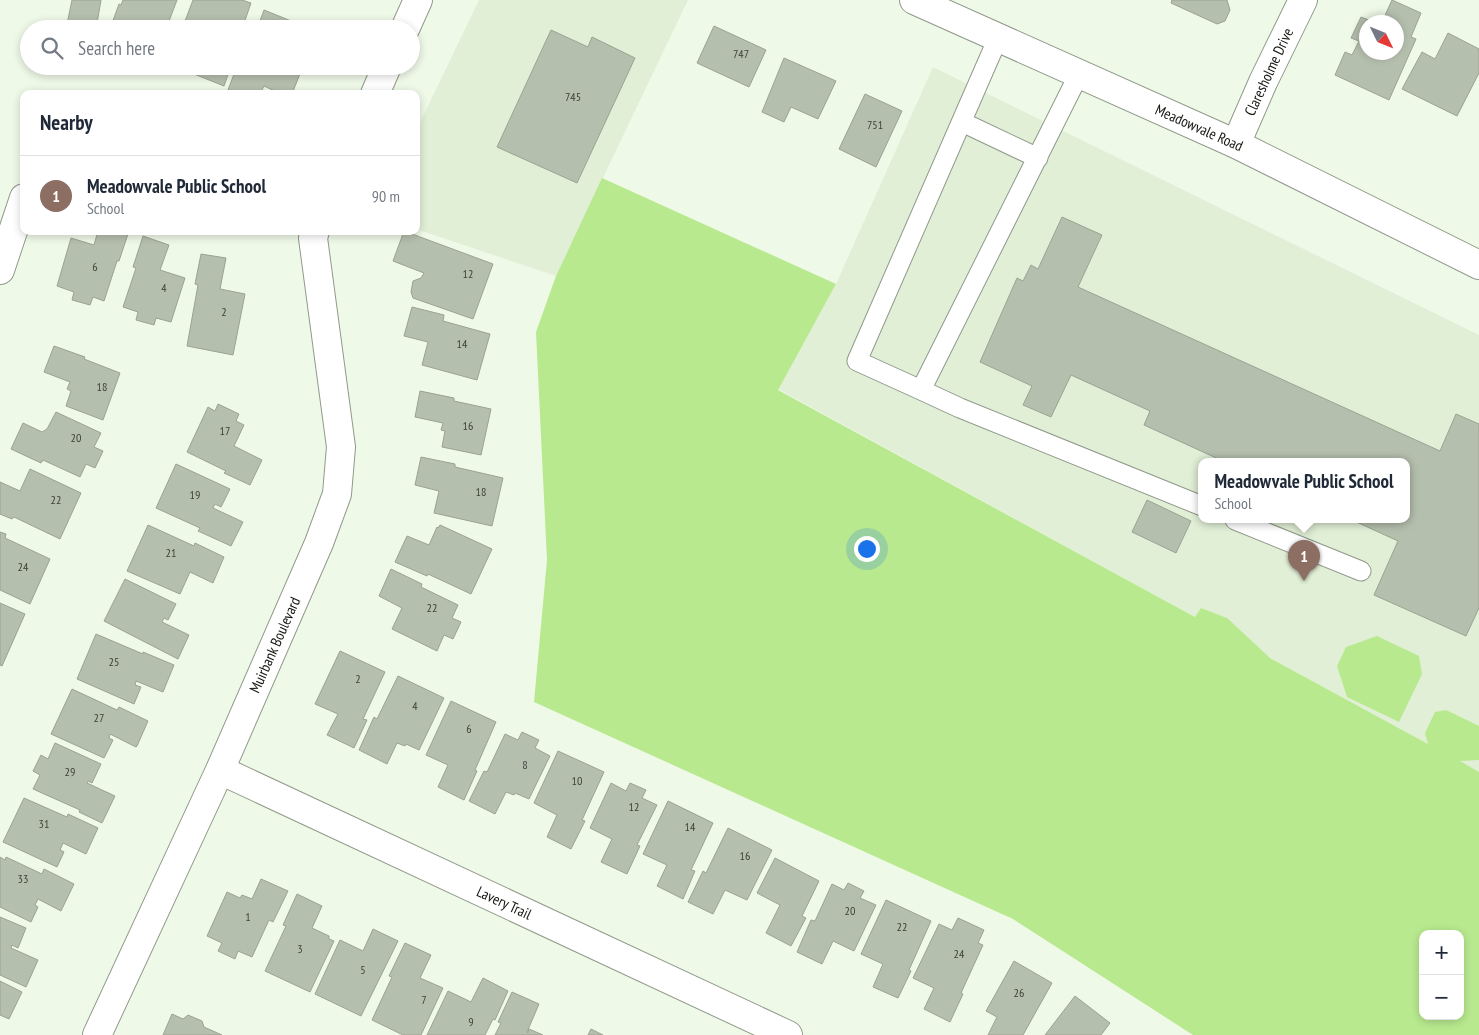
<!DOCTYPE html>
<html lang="en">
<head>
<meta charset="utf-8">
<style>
	:root { --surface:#fff; --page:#f6f6f7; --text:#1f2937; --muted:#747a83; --line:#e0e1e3; --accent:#0f766e }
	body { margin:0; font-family:"PT Sans Narrow",sans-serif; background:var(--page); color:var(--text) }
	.controls { position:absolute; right:15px; bottom:15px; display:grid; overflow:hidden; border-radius:10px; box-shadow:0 2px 8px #0003 }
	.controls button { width:45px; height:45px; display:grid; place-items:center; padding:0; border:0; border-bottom:1px solid var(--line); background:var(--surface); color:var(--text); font:25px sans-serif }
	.compass { position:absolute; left:1359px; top:15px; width:45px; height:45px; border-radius:50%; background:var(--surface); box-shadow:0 2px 8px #0003; rotate:133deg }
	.you { position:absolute; left:866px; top:548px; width:18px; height:18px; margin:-12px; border:4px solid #fff; border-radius:50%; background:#1a73e8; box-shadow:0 0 0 8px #1a73e833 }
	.badge { display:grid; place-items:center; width:32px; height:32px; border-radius:50%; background:var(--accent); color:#fff; font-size:16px; font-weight:700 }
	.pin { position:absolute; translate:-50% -41px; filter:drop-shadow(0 1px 2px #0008) }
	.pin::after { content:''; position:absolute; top:26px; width:18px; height:15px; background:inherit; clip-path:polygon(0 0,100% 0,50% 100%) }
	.popup { position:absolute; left:1198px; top:458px; width:212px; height:65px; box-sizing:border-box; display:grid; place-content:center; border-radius:10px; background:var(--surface); filter:drop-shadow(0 1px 4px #0005); font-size:16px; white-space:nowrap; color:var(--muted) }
	.popup b { font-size:19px; color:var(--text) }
	.popup::after { content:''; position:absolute; left:50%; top:100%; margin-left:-10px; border:10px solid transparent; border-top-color:var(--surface) }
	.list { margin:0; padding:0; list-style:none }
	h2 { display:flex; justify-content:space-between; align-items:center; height:65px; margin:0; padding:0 20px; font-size:21px }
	h2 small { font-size:16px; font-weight:400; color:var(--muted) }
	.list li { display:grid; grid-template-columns:32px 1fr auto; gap:15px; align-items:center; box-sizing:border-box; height:80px; padding:0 20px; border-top:1px solid var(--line) }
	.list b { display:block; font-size:19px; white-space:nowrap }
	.list p { margin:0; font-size:16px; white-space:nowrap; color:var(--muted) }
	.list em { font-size:16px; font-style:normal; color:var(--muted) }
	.icon { flex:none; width:28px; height:28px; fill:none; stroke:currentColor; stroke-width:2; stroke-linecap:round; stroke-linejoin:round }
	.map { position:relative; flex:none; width:1479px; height:1035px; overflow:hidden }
	.search { position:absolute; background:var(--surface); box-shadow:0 2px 8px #0003; left:20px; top:20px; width:400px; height:55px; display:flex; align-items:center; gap:12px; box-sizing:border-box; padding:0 18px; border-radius:28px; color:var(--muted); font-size:19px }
	.panel { position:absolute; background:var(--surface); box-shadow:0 2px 8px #0003; left:20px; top:90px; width:400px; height:145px; border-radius:10px }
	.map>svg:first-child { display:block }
</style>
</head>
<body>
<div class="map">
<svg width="1479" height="1035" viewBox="0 0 1479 1035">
	<rect width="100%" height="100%" fill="#eff9e8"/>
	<path fill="#e1efd7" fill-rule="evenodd" d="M479,0H688L556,276L416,229V131Z
		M933,67L1479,335V772L778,389L836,284ZM1202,462H1406V520H1202Z"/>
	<path fill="#b8e98e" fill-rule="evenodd" d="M602,178L836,284L778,390L1195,617L1201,608L1227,618L1270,658L1428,744L1425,733L1435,712L1446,710L1479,726V760L1460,761L1479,772V1035H1193L1013,919L534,702L547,560L536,332L556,276ZM1423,934H1460V1016H1423Z
		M1377,636L1419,656L1422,674L1399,722L1347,697L1337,666L1346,647Z"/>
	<path fill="#b5bfae" stroke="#9aa393" d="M72,0H101L96,29L67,24Z
		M123,0H177L166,29L146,22V23H143L140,29H110L119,4L121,5Z
		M193,0H242L251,3L242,29H182Z
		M1172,0H1227L1230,10L1225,21L1217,24L1171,3Z
		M1392,0L1421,13L1411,37L1416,39L1389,100L1335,75L1345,52L1352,55L1359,41L1351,38L1361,17L1374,22H1366V52H1396V22H1382Z
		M264,10L311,29H257Z
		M714,26L766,50L749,87L697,63Z
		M551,30L588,47L592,37L635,58L577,183L497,147Z
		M1448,33L1479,49V73L1457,116L1402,89L1422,52L1435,59Z
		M784,58L836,81L818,119L791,107L784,122L762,112Z
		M197,66H231L224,86L194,74Z
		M237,66H303L292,94H281L264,86L260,94H238L228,90Z
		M865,94L902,111L876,167L839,149Z
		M1062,217L1102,235L1078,287L1440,451L1456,414L1479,424V608L1466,636L1374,595L1398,541L1352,520H1406V462H1225L1144,425L1150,411L1071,375L1051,417L1023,405L1032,386L980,362L1017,278L1023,281L1031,265L1038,269Z
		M98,231H129L119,261H117L104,301L93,297L90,305L72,300L74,292L57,286L71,238L94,245Z
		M404,231L493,264L473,319L413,298L411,292L413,281L421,278L424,273L393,261Z
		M143,236L169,245L160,270L185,278L171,322L156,318L154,325L136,320L138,312L123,307L136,268L133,267Z
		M201,254L226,258L220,289L245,294L233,355L187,346L198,285L195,284Z
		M412,307L444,315L443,321L490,334L477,380L422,365L428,342L404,336Z
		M54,346L85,357L84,359L120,373L103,420L66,406L71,391L67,389L70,382L44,372Z
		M420,391L454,398V401L491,409L481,455L442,447L445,431L441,430L443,423L415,417Z
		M218,404L239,414L236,421L244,425L234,446L262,460L250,485L224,473L226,471L187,452L208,407L215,411Z
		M56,412L101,433L94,447L103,451L95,468L86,464L80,477L43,460L41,463L11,449L23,423L42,432L47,429Z
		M421,457L455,464V467L503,478L492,526L434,513L439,491L415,485Z
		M176,464L230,489L221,507L215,504L213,508L243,522L231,546L198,531L200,528L156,508Z
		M30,469L81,493L60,539L14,517L12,519L0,514V482L20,491Z
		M1147,500L1191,521L1176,553L1132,532Z
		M148,525L194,546L195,543L224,557L213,583L190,572L180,594L127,571Z
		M440,525L492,549L471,594L428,574L427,576L395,562L407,536L429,545L437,527L438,528Z
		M0,532L6,534L5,538L50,559L30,604L0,590Z
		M391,569L422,584L421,587L458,605L452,618L461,622L453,639L444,635L437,651L392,629L402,608L379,596Z
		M125,579L176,604L168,620L164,618L162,622L189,635L178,659L104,621Z
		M0,603L25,614L2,666L0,665Z
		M96,634L143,654V652L174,665L163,692L136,681L135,685L141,687L134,704L77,679Z
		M340,651L385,672L363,719L367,720L354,748L327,735L338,714L315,704Z
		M398,676L444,698L419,750L406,744L405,746L397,743L387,764L359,750L374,717L377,719Z
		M72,689L117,710L119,707L148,721L137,746L136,747L110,734L109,738L113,740L104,758L51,734Z
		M451,701L496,722L475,770L477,771L464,800L438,787L448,765L426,755Z
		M522,732L539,740L535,748L550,756L529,799L515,793L514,795L506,792L495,814L469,801L484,771L487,772L505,734L518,740Z
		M55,743L101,764L92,783L88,781L87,783L115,796L102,823L79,812L80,810L33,789L40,775L33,771L41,755L48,759Z
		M558,751L604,772L582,820L585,821L571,849L547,837L557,815L534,803Z
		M611,783L626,791L630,783L646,790L642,798L657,805L637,845L640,846L627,874L601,862L612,839L590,828Z
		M24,798L67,817L68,814L98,828L86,854L63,843L60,850L64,852L57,867L3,842Z
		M668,801L713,823L691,870L695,871L683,899L657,886L667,865L643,854Z
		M728,828L772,850L747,900L725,890L713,914L688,902L703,871L706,873Z
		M0,857L5,860L6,857L42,874L44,869L74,884L61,911L38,899L35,905L38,907L31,922L0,907Z
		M775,858L819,881L802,916L806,918L791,946L766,933L780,905L757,893Z
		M261,879L288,891L273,922L269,920L252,957L238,951L235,959L218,951L222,943L207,936L227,892L240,898L242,895L252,899Z
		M848,883L864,891L860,898L876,905L854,951L833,941L822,964L797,952L811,920L815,921L832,884L844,890Z
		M297,894L322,906L312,928L329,936V939L334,941L310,992L265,971L286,926L283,925Z
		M886,900L931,921L909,970L911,971L898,998L873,987L883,964L861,954Z
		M0,917L26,928L18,948L12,945L11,948L38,960L26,987L0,975Z
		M958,918L984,930L978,943L983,945L961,993L963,994L950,1022L924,1009L934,988L913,978L939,924L952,930Z
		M373,929L398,941L361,1016L315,994L340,940L363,951Z
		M405,943L431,955L420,978L443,988L421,1035H403L372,1020L392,977L389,976Z
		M1014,961L1052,983L1023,1035H988L997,1017L986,1011Z
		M483,978L508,991L495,1020L493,1019L485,1035H427L448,991L471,1002Z
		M0,981L22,992L9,1019L0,1015Z
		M512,992L539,1004L527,1032L528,1033L529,1029L543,1035H495L501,1023L498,1022Z
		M1075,996L1110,1023L1101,1035H1045Z
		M172,1014L183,1019L188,1015L202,1021L204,1027L222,1035H163Z
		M591,1029L603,1035H588Z"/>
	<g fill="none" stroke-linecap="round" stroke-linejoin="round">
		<g stroke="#90998a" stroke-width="21">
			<path id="lane" d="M998,38L857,361L921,390L1079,74
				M962,122L1038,158
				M921,390L960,408L1202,506
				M1235,520L1361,571"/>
		</g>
		<g stroke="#90998a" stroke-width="30">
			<path id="street" d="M405,29L418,0
				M375,94L387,66
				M1236,144L1263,82L1303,0
				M0,270L24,198
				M220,770L788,1035
				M97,1035L220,770L319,543L337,494L341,447L313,238L315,231"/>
		</g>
		<g stroke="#90998a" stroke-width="30">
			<path id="secondary" d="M914,0L1236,144L1479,265"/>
		</g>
		<use href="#lane" stroke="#fff" stroke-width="19"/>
		<use href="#street" stroke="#fff" stroke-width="28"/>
		<use href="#secondary" stroke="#fff" stroke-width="28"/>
	</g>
	<g text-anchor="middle" stroke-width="4" stroke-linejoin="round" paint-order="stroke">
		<g font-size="12" fill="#3c4138">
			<text x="741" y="58">747</text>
			<text x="573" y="101">745</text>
			<text x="875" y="129">751</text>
			<text x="95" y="271">6</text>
			<text x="468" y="278">12</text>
			<text x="164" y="292">4</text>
			<text x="224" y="316">2</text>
			<text x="462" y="348">14</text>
			<text x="102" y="391">18</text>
			<text x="468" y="430">16</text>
			<text x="225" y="435">17</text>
			<text x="76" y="442">20</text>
			<text x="481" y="496">18</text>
			<text x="195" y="499">19</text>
			<text x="56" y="504">22</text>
			<text x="171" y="557">21</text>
			<text x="23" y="571">24</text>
			<text x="432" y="612">22</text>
			<text x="114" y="666">25</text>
			<text x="358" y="683">2</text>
			<text x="415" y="710">4</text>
			<text x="99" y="722">27</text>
			<text x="469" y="733">6</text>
			<text x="525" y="769">8</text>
			<text x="70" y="776">29</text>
			<text x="577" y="785">10</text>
			<text x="634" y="811">12</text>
			<text x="44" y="828">31</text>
			<text x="690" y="831">14</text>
			<text x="745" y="860">16</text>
			<text x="23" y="883">33</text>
			<text x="850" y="915">20</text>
			<text x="248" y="921">1</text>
			<text x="902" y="931">22</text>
			<text x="300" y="953">3</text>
			<text x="959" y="958">24</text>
			<text x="363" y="974">5</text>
			<text x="1019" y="997">26</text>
			<text x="424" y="1004">7</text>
			<text x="471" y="1026">9</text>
		</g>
		<g font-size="15" fill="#141711" stroke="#fff">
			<text transform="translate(1269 72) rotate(-65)" y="5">Claresholme Drive</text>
			<text transform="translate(1199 128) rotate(24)" y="5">Meadowvale Road</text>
			<text transform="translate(275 645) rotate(-66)" y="5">Muirbank Boulevard</text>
			<text transform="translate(504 903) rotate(25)" y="5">Lavery Trail</text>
		</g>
	</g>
</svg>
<div class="controls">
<button>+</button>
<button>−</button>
</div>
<svg class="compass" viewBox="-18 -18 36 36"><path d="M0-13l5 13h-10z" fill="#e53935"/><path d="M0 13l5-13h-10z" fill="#747a83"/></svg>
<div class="you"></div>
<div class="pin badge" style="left:1304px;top:581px;background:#8d6e63">1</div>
<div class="popup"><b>Meadowvale Public School</b>School</div>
<div class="search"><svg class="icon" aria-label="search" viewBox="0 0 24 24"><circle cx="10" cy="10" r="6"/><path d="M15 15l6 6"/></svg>Search here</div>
<section class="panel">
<h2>Nearby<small></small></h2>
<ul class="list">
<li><span class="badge" style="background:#8d6e63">1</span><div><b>Meadowvale Public School</b><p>School</p></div><em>90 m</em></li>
</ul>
</section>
</div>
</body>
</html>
